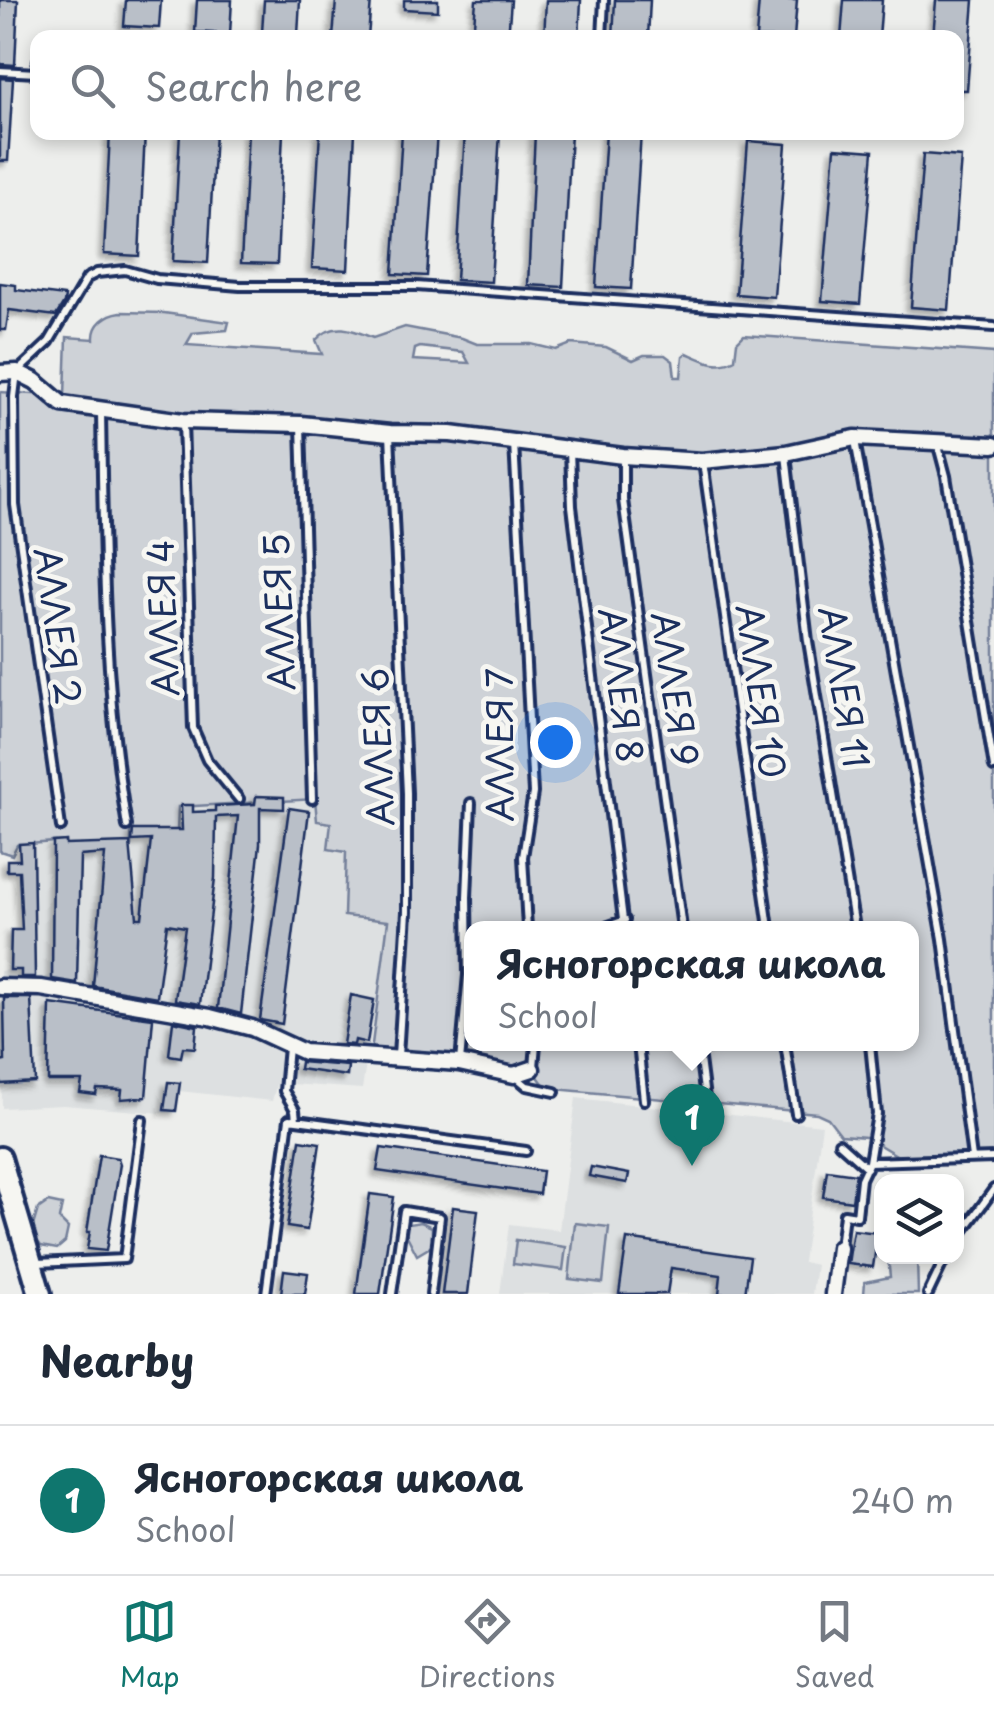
<!DOCTYPE html>
<html lang="en">
<head>
<meta charset="utf-8">
<style>
	:root { --surface:#fff; --page:#f2f2f3; --text:#1f2937; --muted:#747a83; --line:#e0e1e3; --accent:#0f766e }
	body { margin:0; font-family:"Playpen Sans",sans-serif; background:var(--page); color:var(--text) }
	.controls { position:absolute; right:30px; bottom:30px; display:grid; overflow:hidden; border-radius:20px; box-shadow:0 5px 15px #0003 }
	.controls button { width:90px; height:90px; display:grid; place-items:center; padding:0; border:0; border-bottom:2px solid var(--line); background:var(--surface); color:var(--text); font:50px sans-serif }
	.you { position:absolute; left:555px; top:742px; width:35px; height:35px; margin:-25px; border:8px solid #fff; border-radius:50%; background:#1a73e8; box-shadow:0 0 0 15px #1a73e833 }
	.badge { display:grid; place-items:center; width:65px; height:65px; border-radius:50%; background:var(--accent); color:#fff; font-size:32px; font-weight:700 }
	.pin { position:absolute; translate:-50% -82px; filter:drop-shadow(0 2px 5px #0008) }
	.pin::after { content:''; position:absolute; top:52px; width:35px; height:30px; background:inherit; clip-path:polygon(0 0,100% 0,50% 100%) }
	.popup { position:absolute; left:464px; top:921px; width:455px; height:130px; box-sizing:border-box; display:grid; place-content:center; border-radius:20px; background:var(--surface); filter:drop-shadow(0 2px 8px #0005); font-size:32px; white-space:nowrap; color:var(--muted) }
	.popup b { font-size:38px; color:var(--text) }
	.popup::after { content:''; position:absolute; left:50%; top:100%; margin-left:-20px; border:20px solid transparent; border-top-color:var(--surface) }
	.list { margin:0; padding:0; list-style:none }
	h2 { display:flex; justify-content:space-between; align-items:center; height:130px; margin:0; padding:0 40px; font-size:42px }
	h2 small { font-size:32px; font-weight:400; color:var(--muted) }
	.list li { display:grid; grid-template-columns:65px 1fr auto; gap:30px; align-items:center; box-sizing:border-box; height:150px; padding:0 40px; border-top:2px solid var(--line) }
	.list b { display:block; font-size:38px; white-space:nowrap }
	.list p { margin:0; font-size:32px; white-space:nowrap; color:var(--muted) }
	.list em { font-size:32px; font-style:normal; color:var(--muted) }
	.icon { flex:none; width:55px; height:55px; fill:none; stroke:currentColor; stroke-width:2; stroke-linecap:round; stroke-linejoin:round }
	.map { position:relative; flex:none; width:994px; height:1294px; overflow:hidden }
	.search { position:absolute; background:var(--surface); box-shadow:0 5px 15px #0003; left:30px; right:30px; top:30px; height:110px; display:flex; align-items:center; gap:25px; box-sizing:border-box; padding:0 35px; border-radius:20px; color:var(--muted); font-size:38px }
	.sheet { height:280px; background:var(--surface) }
	nav { display:flex; justify-content:space-around; align-items:center; box-sizing:border-box; height:140px; border-top:2px solid var(--line); background:var(--surface); font-size:28px; color:var(--muted) }
	nav a { display:grid; justify-items:center; gap:5px }
	nav .on { color:var(--accent) }
	.map>svg:first-child { display:block }
</style>
</head>
<body>
<div class="map">
<svg width="994" height="1294" viewBox="0 0 994 1294">
	<defs>
		<filter id="shadow"><feDropShadow dx="-4.5" dy="4.5" stdDeviation="2.5" flood-color="#0004"/></filter>
	</defs>
	<rect width="100%" height="100%" fill="#edeeec"/>
	<filter id="ink" filterUnits="userSpaceOnUse"><feTurbulence type="fractalNoise" baseFrequency=".01" numOctaves="2"/><feDisplacementMap in="SourceGraphic" scale="20" xChannelSelector="R" yChannelSelector="G"/><feConvolveMatrix kernelMatrix="1 2 1 2 8 2 1 2 1" color-interpolation-filters="sRGB"/></filter>
	<g filter="url(#ink)">
		<path fill="#dde0e1" d="M316,799L389,921L362,1089L277,1083L272,1101L179,1091L174,1114L63,1105L2,1108L0,971L7,970L8,932L21,931L18,845L67,841V846L130,845V832L178,807Z
			M576,1098L822,1125L803,1262L816,1265L812,1294H500L509,1224L559,1230Z"/>
		<path fill="#ced2d7" stroke="#74809a" stroke-width="2.5" fill-rule="evenodd" d="M121,312L164,313L229,322L227,330L193,333L186,345L322,354L316,340C333,321 352,329 373,338L405,327L462,338L477,344H531L556,350L571,344L606,347L633,360L644,355H665L673,361L675,377H681L683,356L687,353C703,360 718,369 735,359L737,342L744,335L994,353V1154L898,1156L866,1137L841,1135L828,1118L817,1113L555,1089L545,1086L536,1074L371,1052L388,921L344,916L346,852L328,849L331,823L317,821L315,799L178,807L177,832H131V845L67,847L66,841L17,845L12,855L0,851V392L65,396L67,337L94,339C93,324 106,314 121,312ZM420,347L463,352L469,363L413,360L415,349ZM472,928H912V1044H472Z
			M48,1202L62,1205L59,1219L68,1228L65,1242L57,1249L41,1246L31,1233L38,1209Z
			M421,1222L432,1227V1246L417,1255L405,1232L408,1224Z
			M575,1223L609,1227L603,1283L569,1279Z
			M516,1240L566,1247L563,1270L513,1264Z
			M888,1257H917L918,1294H864L865,1282L890,1277Z"/>
		<path fill="#b9bfc8" stroke="#1b2f5e" stroke-width="2.5" filter="url(#shadow)" d="M0,0H18L15,65L0,64Z
			M126,0H161L159,28L124,26Z
			M197,0H232L230,34L195,32Z
			M264,0H300L298,35L262,33Z
			M336,0H371L368,38H333Z
			M404,0H438V11L404,9Z
			M476,0H511L508,38H473Z
			M546,0H581L579,38H544Z
			M615,0H650L648,38H613Z
			M759,0H797L794,38H756Z
			M844,0H882L879,38H841Z
			M936,0H974L967,90H956V38H933Z
			M0,78L13,79L8,161H0Z
			M110,132H145L139,256L104,254Z
			M180,132H215L208,263L173,261Z
			M248,132H283L277,264L241,263Z
			M320,132H355L348,270L312,268Z
			M402,132H437L427,276L393,274Z
			M465,132H500L491,282L456,280Z
			M535,132H571L563,287L528,285Z
			M606,132H641L631,289L596,287Z
			M748,141L786,144L774,297L736,294Z
			M835,148L873,151L860,304L822,301Z
			M923,154L961,157L949,310L911,307Z
			M0,283L16,285V290L65,296L64,303L56,316L9,310L6,330H0Z
			M256,796L284,797V809L260,808V844L241,1014L218,1008L238,816L216,817L215,878L200,1004L175,1000L185,927L167,924L157,997L93,986L105,854L80,856L77,983L52,979L53,842L66,841V845L130,843L137,918H142L151,840L132,841L133,830H182L181,805H193V812L215,811V806L255,804Z
			M289,808L309,811L282,1024L260,1020Z
			M33,843L35,977H21V970H10L11,930H22L19,871H7V860H20L19,844Z
			M351,995L374,1000L367,1043L355,1040L354,1045L343,1044Z
			M4,998H31L35,1082L1,1084L0,1062L5,1061Z
			M50,1004L153,1018L146,1097L121,1099L122,1090L97,1089L96,1095L80,1093L82,1081H48Z
			M173,1021L197,1026L195,1048L183,1047L181,1057L169,1055Z
			M300,1062L348,1066L347,1076L299,1069Z
			M168,1082L180,1083L176,1111L164,1110Z
			M300,1140L320,1143L307,1230L287,1227Z
			M381,1148L542,1171L539,1194L377,1171Z
			M99,1155L118,1158L120,1164L106,1251L87,1249L90,1232H87Z
			M591,1167L629,1174L627,1183L589,1176Z
			M827,1170L856,1174L852,1201L823,1197Z
			M370,1194L394,1197L380,1294H356Z
			M453,1207L478,1210L468,1294H442Z
			M853,1230L878,1233L873,1267L848,1264Z
			M627,1239L750,1257L745,1294H719L721,1275L671,1268L667,1294H619Z
			M284,1270L308,1273L305,1294H281Z"/>
		<g fill="none" stroke-linecap="round" stroke-linejoin="round">
			<g stroke="#1b2f5e" stroke-width="14">
				<path id="lane" d="M602,38L604,0
					M0,71L36,73L38,60
					M101,410C103,549 104,689 127,826
					M183,422L193,728L207,760L239,799
					M301,425L312,799
					M390,434L407,793V912L398,1056
					M855,440L943,939L972,1158
					M937,442L946,476L994,767
					M514,443L533,793L523,857L527,928
					M570,450L572,506L624,928
					M786,455L808,641L855,928
					M623,457V500L682,928
					M703,462L769,928
					M61,827L15,505L14,397L17,372L49,342L87,278L97,273L125,270L157,279L240,286H416L994,327
					M603,928L625,920
					M638,1044L644,1100
					M698,1044L706,1106
					M785,1044L796,1114
					M288,1047L284,1091L295,1110L296,1120
					M460,1062L468,975L467,897L471,803
					M534,1067L536,1044
					M515,1076L527,1086L555,1092
					M839,1143L867,1168
					M869,1162L994,1158
					M956,1241L994,1189
					M840,1247L844,1214L857,1216L861,1179L869,1162L877,1114L870,1044
					M37,1263L124,1259L142,1120
					M266,1294L289,1119L526,1151
					M392,1294L404,1211L440,1217L431,1294
					M928,1294L946,1256"/>
			</g>
			<g stroke="#1b2f5e" stroke-width="21">
				<path id="street" d="M0,373L17,372L35,381L62,404L183,421L301,424L390,433L451,434L623,456L702,461L786,453L855,438L994,445
					M0,987L41,988L210,1017L252,1028L304,1052L459,1063L514,1075L532,1069
					M833,1294L839,1248"/>
			</g>
			<g stroke="#1b2f5e" stroke-width="28">
				<path id="secondary" d="M0,1158L40,1294"/>
			</g>
			<use href="#lane" stroke="#f6f6f2" stroke-width="6"/>
			<use href="#street" stroke="#f6f6f2" stroke-width="14"/>
			<use href="#secondary" stroke="#f6f6f2" stroke-width="20"/>
		</g>
	</g>
	<g text-anchor="middle" stroke-width="10" stroke-linejoin="round" paint-order="stroke">
		<g font-size="35" fill="#1b2f5e" stroke="#f6f6f2">
			<text transform="translate(280 612) rotate(-92)" y="12">АЛЛЕЯ 5</text>
			<text transform="translate(164 618) rotate(-92)" y="12">АЛЛЕЯ 4</text>
			<text transform="translate(57 626) rotate(82)" y="12">АЛЛЕЯ 2</text>
			<text transform="translate(620 685) rotate(83)" y="12">АЛЛЕЯ 8</text>
			<text transform="translate(843 687) rotate(81)" y="12">АЛЛЕЯ 11</text>
			<text transform="translate(674 689) rotate(82)" y="12">АЛЛЕЯ 9</text>
			<text transform="translate(760 691) rotate(82)" y="12">АЛЛЕЯ 10</text>
			<text transform="translate(501 745) rotate(-90)" y="12">АЛЛЕЯ 7</text>
			<text transform="translate(379 747) rotate(-92)" y="12">АЛЛЕЯ 6</text>
		</g>
	</g>
</svg>
<div class="controls">
<button><svg class="icon" aria-label="layers" viewBox="0 0 24 24"><path d="M12 4l9 5-9 5-9-5zM3 14l9 5 9-5"/></svg></button>
</div>
<div class="you"></div>
<div class="pin badge" style="left:692px;top:1166px">1</div>
<div class="popup"><b>Ясногорская школа</b>School</div>
<div class="search"><svg class="icon" aria-label="search" viewBox="0 0 24 24"><circle cx="10" cy="10" r="6"/><path d="M15 15l6 6"/></svg>Search here</div>
</div>
<section class="sheet">
<h2>Nearby<small></small></h2>
<ul class="list">
<li><span class="badge">1</span><div><b>Ясногорская школа</b><p>School</p></div><em>240 m</em></li>
</ul>
</section>
<nav>
<a class="on"><svg class="icon" aria-label="map" viewBox="0 0 24 24"><path d="M3 6l6-2 6 2 6-2v14l-6 2-6-2-6 2zM9 4v14M15 6v14"/></svg>Map</a>
<a><svg class="icon" aria-label="directions" viewBox="0 0 24 24"><path d="M12 3l9 9-9 9-9-9zM9 14v-3h6M13 9l2 2-2 2"/></svg>Directions</a>
<a><svg class="icon" aria-label="saved" viewBox="0 0 24 24"><path d="M7 4h10v16l-5-4-5 4z"/></svg>Saved</a>
</nav>
</body>
</html>
